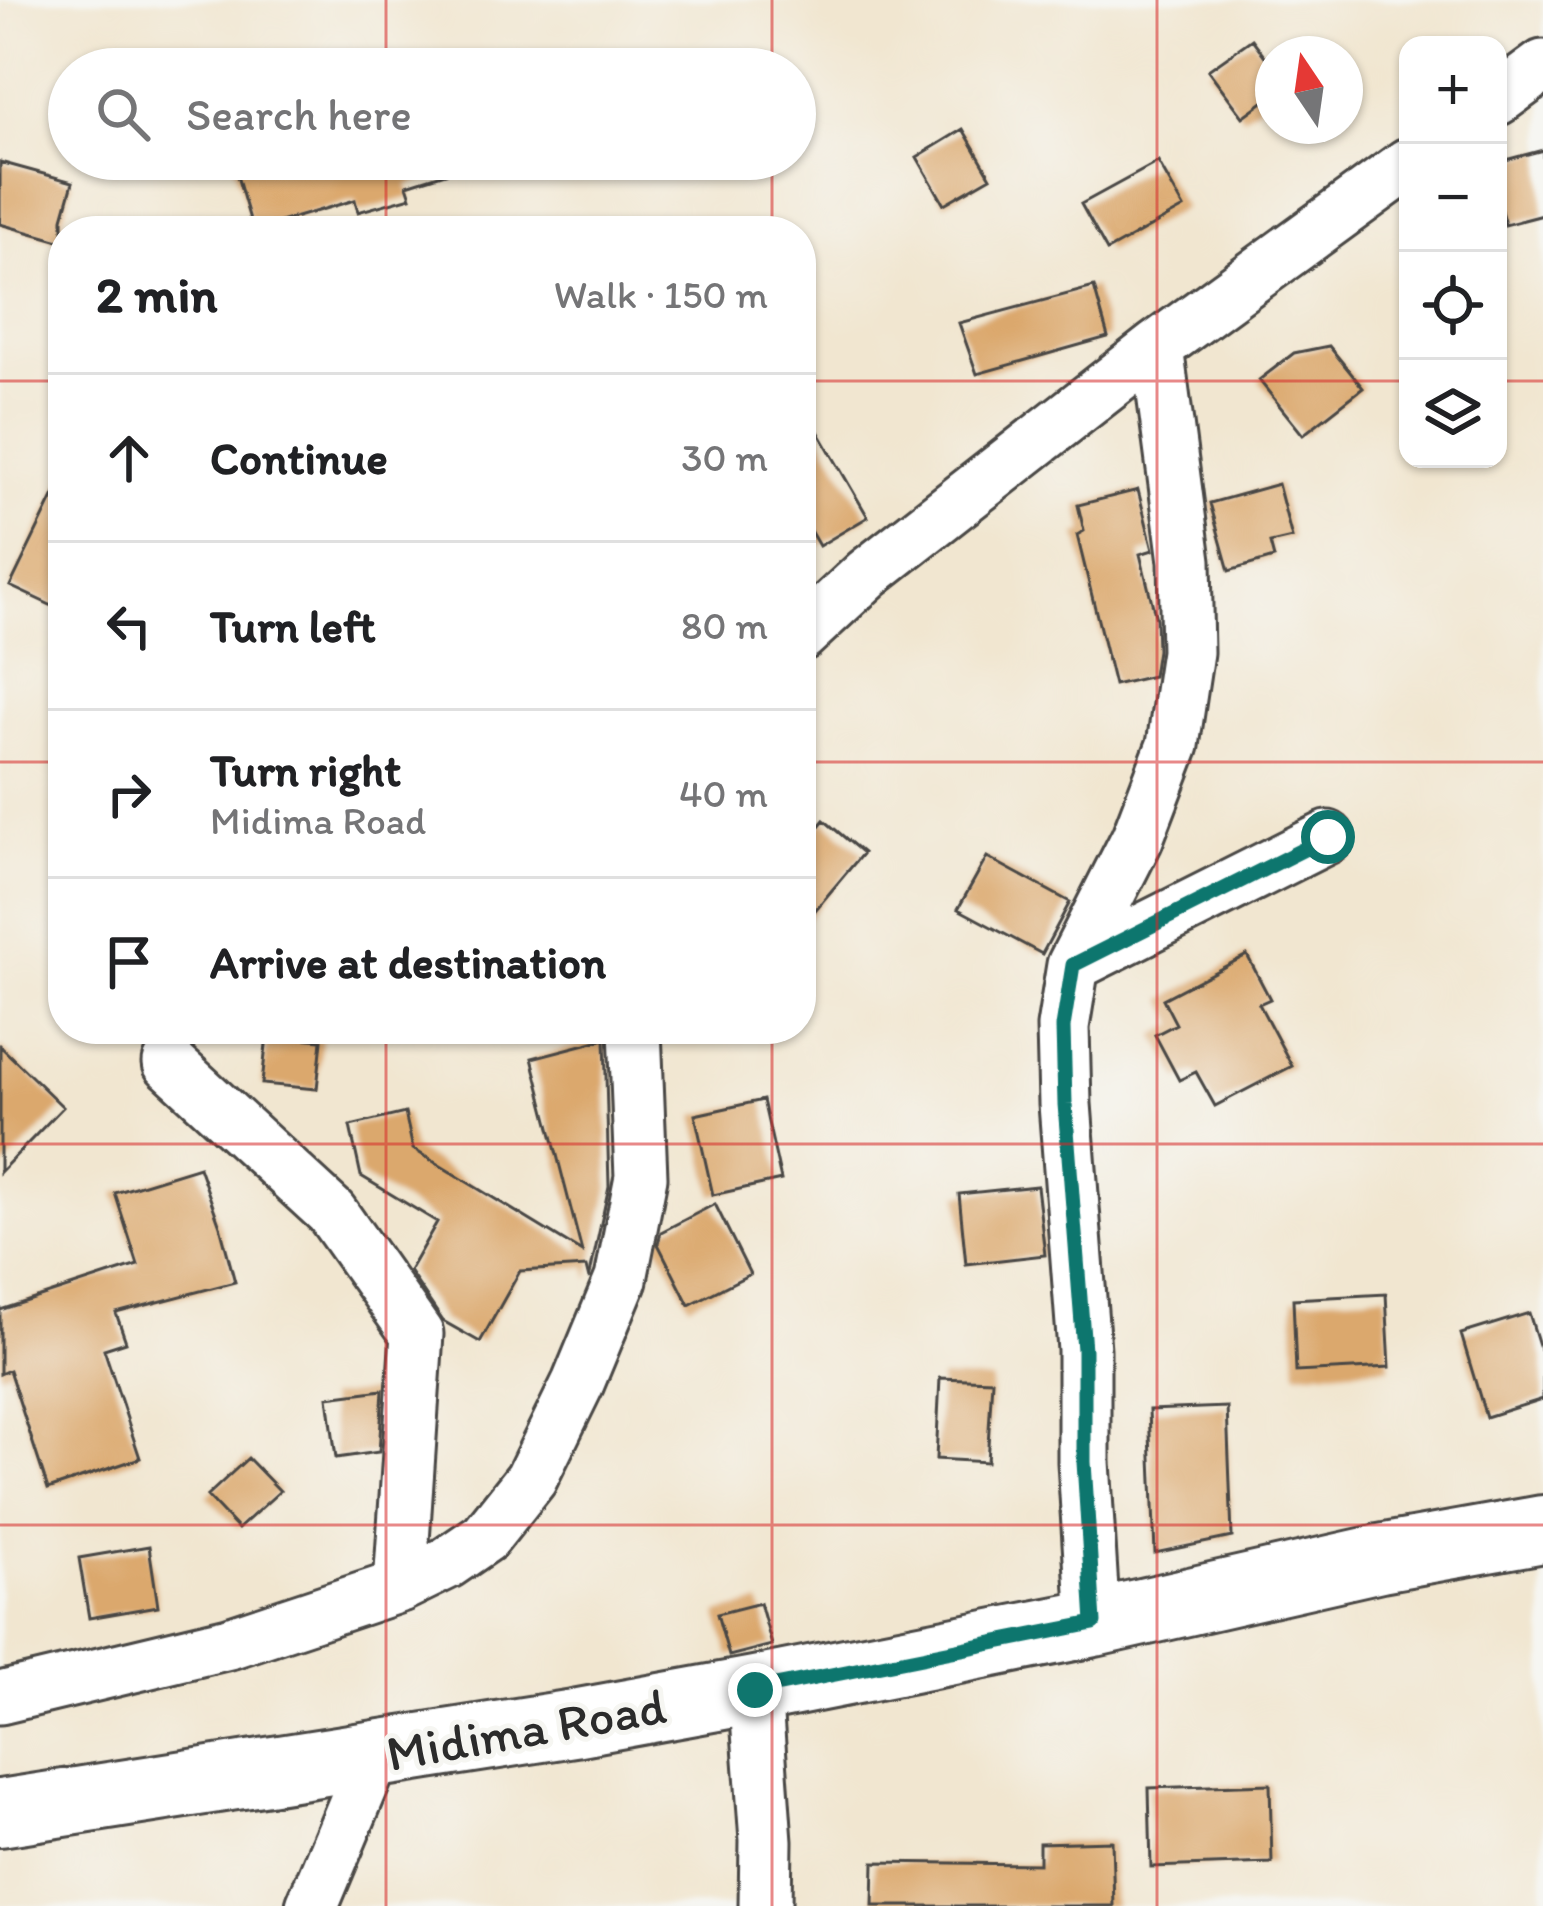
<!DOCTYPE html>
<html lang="en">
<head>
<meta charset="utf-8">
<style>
	:root { --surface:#fff; --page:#f6f6f6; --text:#202124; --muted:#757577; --line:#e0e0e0 }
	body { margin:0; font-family:Itim,sans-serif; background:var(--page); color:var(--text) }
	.controls { position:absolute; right:36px; top:36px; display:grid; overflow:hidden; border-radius:24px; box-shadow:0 3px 9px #0004 }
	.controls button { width:108px; height:108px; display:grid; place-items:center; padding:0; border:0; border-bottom:3px solid var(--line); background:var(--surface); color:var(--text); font:60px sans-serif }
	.compass { position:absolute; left:1255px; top:36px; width:108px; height:108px; border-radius:50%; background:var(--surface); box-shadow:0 3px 9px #0004; rotate:347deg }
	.stop { position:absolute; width:36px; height:36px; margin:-27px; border:9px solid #0f766e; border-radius:50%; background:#fff }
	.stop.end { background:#0f766e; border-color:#fff; box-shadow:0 3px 12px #0008 }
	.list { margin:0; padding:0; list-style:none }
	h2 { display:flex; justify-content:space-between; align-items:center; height:156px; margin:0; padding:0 48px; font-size:51px }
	h2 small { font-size:39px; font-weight:400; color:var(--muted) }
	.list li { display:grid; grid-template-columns:78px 1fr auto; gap:36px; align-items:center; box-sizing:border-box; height:168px; padding:0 48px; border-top:3px solid var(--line) }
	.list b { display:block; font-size:45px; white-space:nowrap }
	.list p { margin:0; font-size:39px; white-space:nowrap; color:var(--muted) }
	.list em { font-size:39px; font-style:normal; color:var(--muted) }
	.icon { flex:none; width:66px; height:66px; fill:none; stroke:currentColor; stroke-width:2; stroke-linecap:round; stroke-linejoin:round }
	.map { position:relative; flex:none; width:1543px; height:1906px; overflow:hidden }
	.search { position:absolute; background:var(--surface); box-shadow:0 3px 9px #0004; left:48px; top:48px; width:768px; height:132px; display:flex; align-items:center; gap:30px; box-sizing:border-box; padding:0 42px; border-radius:66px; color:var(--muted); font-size:45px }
	.panel { position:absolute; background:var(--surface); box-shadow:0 3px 9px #0004; left:48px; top:216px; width:768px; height:828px; border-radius:48px }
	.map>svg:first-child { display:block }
</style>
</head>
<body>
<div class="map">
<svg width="1543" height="1906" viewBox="0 0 1543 1906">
	<rect width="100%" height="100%" fill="#f6f6f2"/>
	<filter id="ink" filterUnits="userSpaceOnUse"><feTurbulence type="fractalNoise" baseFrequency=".00833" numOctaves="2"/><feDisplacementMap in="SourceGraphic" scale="24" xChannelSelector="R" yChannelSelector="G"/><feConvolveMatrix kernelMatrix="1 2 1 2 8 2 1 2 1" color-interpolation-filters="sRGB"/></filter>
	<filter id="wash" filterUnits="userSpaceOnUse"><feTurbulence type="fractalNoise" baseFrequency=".004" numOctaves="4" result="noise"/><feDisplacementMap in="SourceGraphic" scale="48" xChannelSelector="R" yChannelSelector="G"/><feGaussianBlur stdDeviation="2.7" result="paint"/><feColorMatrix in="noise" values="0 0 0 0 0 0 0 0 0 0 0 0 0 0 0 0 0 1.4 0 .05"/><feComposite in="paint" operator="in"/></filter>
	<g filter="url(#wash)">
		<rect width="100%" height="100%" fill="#f1e6d0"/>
		<g id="blocks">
			<path fill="#dba86d" d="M1252,39L1273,67V95L1243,117L1208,70Z
				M963,129L991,177L944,204L917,157Z
				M1543,150V215L1505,225L1498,200V162Z
				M232,159H453L455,170L407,185L411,197L358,212L355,200L253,230Z
				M0,162L73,182L63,218V242L0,224Z
				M1158,162L1184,208L1107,251L1081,204Z
				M1094,287L1108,337L977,374L959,323Z
				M1329,346L1363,388L1303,435L1259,380L1294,353Z
				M801,402L868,517L819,546L801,515Z
				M63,477V611L10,586Z
				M1278,484L1292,538L1270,543L1274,558L1229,571L1210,503Z
				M1138,490L1153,550L1140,554L1156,619L1157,650L1153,676L1114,685L1077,535L1084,531L1078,505Z
				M824,820L863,853L801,927V848Z
				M987,857L1070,902L1042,954L958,909Z
				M1247,955L1270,999L1259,1004L1292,1066L1215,1106L1196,1072L1179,1080L1155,1035L1176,1024L1163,999Z
				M267,1035L322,1040L317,1089L262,1084Z
				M605,1039L609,1186L589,1279L586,1267L520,1271L480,1342L443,1321L409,1271L437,1222L361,1176L350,1126L405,1113L413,1149L582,1252L532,1058Z
				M0,1046L63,1107L0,1172Z
				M763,1100L781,1180L713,1195L695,1115Z
				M199,1167L220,1226L235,1282L116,1313L126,1342L104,1349L140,1458L48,1489L9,1370L0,1374V1310L138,1265L115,1193Z
				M1037,1186L1045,1255L966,1264L959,1194Z
				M715,1204L750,1274L689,1305L658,1244L661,1232Z
				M1386,1294L1390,1367L1296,1372L1293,1299Z
				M1529,1313L1543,1358V1399L1486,1417L1461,1334Z
				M940,1378L992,1380L987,1462L936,1459Z
				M383,1390L379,1452L336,1458L328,1397Z
				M1227,1407L1232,1537L1155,1553L1149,1410Z
				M248,1458L280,1491L238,1529L207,1496Z
				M149,1546L158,1606L89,1618L79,1558Z
				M760,1603L772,1645L729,1656L717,1614Z
				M1270,1784L1272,1863L1151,1867L1149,1788Z
				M1112,1841L1114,1906H873L874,1862L1039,1864V1843Z"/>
		</g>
	</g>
	<g filter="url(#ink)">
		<use href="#blocks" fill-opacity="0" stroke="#494744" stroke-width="3"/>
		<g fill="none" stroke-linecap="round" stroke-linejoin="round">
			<g stroke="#494744" stroke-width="57">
				<path id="minor" d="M1498,99L1543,66
					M801,635L868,573L1157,347L1408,164
					M1073,965L1328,837
					M169,1063L331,1212L417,1334L400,1586
					M1094,1623L1084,1462V1350L1065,1104L1063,1027L1073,965L1137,839L1173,745L1187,652L1185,561L1157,347
					M755,1690L766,1841L765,1906
					M0,1698L229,1643L400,1586L447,1563L485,1537L531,1479L578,1383L621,1279L641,1177L635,1029
					M312,1906L375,1755"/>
			</g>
			<g stroke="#494744" stroke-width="72">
				<path id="major" d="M0,1813L574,1723L755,1690L1094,1623L1380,1558L1543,1529"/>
			</g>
			<use href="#minor" stroke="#fff" stroke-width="51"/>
			<use href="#major" stroke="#fff" stroke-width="66"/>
		</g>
	</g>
	<g fill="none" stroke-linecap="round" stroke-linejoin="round" filter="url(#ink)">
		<path stroke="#0f766e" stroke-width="15" d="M755,1690L1094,1623L1084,1462V1350L1065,1104L1063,1027L1073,965L1328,837"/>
	</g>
	<path fill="none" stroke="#d62828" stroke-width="3" stroke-opacity="0.55" d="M386,0V69M772,0V69M1157,0V1906M386,159V231M772,159V231M0,381H63M801,381H1408M1498,381H1543M0,762H63M801,762H1543M386,1029V1906M772,1029V1906M0,1144H1543M0,1525H1543"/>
	<g text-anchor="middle" stroke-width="10" stroke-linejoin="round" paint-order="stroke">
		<g font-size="51" fill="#2b2b2b" stroke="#f6f6f2">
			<text transform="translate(526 1729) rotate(-10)" y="18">Midima Road</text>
		</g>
	</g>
</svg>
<div class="controls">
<button>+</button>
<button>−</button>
<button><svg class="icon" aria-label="locate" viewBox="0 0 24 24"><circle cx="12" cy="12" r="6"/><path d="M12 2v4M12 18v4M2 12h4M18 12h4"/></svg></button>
<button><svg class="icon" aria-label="layers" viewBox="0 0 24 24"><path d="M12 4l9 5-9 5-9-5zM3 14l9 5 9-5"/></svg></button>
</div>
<svg class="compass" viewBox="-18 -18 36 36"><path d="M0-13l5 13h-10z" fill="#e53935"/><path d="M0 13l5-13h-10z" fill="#757577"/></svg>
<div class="stop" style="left:1328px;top:837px"></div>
<div class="stop end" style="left:755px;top:1690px"></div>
<div class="search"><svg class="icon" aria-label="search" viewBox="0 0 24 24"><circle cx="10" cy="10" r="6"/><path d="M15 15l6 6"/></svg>Search here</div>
<section class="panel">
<h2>2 min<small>Walk · 150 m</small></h2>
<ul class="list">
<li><svg class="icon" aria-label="ahead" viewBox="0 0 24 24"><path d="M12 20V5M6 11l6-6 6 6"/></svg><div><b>Continue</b></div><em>30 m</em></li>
<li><svg class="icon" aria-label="left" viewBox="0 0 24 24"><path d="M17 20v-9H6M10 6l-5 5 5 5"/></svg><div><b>Turn left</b></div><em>80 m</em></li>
<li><svg class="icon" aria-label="right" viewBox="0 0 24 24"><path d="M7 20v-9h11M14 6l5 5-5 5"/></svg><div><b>Turn right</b><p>Midima Road</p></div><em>40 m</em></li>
<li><svg class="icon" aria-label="arrive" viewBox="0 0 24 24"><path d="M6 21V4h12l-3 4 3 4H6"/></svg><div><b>Arrive at destination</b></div></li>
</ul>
</section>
</div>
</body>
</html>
